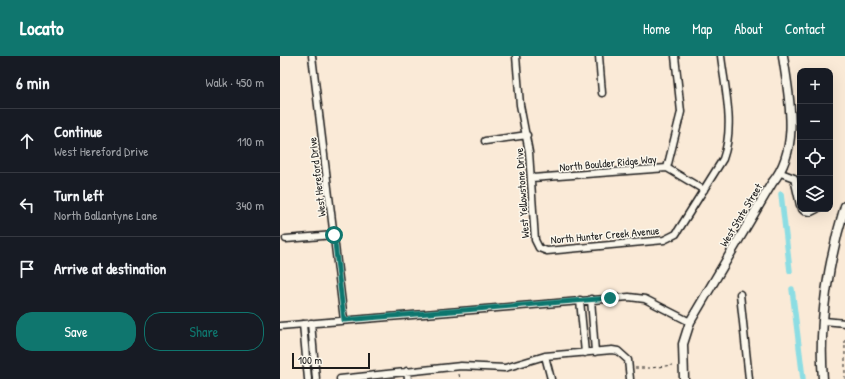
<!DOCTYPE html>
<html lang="en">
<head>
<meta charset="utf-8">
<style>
	:root { --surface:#171b24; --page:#242831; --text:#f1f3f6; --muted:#9ea1a6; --line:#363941; --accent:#0f766e }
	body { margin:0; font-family:"Patrick Hand",sans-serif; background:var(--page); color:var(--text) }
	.controls { position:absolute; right:12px; top:12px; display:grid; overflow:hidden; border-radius:8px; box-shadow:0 4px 16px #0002 }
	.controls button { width:36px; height:36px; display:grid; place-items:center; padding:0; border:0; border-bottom:1px solid var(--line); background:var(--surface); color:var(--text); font:20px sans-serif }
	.scale { position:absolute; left:12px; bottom:10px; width:78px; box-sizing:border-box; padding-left:4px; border:2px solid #1c1c1c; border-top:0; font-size:11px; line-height:14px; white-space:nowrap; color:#1c1c1c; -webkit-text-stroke:3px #fbf7ec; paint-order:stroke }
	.stop { position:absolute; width:12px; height:12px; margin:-9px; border:3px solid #0f766e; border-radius:50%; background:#fff }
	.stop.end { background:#0f766e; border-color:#fff; box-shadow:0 1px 4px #0008 }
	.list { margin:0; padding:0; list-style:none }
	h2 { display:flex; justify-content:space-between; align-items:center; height:52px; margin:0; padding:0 16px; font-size:17px }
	h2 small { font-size:13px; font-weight:400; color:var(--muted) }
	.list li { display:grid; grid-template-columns:26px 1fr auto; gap:12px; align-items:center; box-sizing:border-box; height:64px; padding:0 16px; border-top:1px solid var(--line) }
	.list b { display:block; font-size:15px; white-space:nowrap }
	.list p { margin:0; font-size:13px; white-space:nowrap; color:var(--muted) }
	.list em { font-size:13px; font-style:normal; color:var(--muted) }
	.actions { display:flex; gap:8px; padding:12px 16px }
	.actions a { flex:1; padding:9px 0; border:1px solid var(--accent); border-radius:16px; text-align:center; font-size:14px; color:var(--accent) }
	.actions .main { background:var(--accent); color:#fff }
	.icon { flex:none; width:22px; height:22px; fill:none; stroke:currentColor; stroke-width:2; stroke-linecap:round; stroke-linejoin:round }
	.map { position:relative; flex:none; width:565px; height:323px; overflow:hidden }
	header { display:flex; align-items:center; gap:24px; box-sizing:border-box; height:56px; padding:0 20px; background:var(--accent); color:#fff }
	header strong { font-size:19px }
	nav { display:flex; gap:22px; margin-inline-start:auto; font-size:14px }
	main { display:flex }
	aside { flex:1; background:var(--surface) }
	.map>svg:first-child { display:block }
</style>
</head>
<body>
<header>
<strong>Locato</strong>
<nav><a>Home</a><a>Map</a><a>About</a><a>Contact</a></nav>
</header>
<main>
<aside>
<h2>6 min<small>Walk · 450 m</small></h2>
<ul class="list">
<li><svg class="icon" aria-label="ahead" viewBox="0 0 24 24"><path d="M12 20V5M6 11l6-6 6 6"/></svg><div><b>Continue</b><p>West Hereford Drive</p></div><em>110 m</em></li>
<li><svg class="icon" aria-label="left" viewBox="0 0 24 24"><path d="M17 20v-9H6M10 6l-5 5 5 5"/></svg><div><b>Turn left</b><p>North Ballantyne Lane</p></div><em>340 m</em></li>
<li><svg class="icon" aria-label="arrive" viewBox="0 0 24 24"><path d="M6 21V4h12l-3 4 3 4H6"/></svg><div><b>Arrive at destination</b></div></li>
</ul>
<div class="actions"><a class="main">Save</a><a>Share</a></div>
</aside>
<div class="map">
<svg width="565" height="323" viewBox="0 0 565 323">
	<rect width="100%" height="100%" fill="#faead7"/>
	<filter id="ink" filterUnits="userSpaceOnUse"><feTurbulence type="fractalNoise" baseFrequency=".025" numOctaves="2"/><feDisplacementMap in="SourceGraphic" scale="8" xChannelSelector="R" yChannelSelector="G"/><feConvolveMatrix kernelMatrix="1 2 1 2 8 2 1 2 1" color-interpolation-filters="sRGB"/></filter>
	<g filter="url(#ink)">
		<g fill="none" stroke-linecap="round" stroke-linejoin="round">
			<path stroke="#8cdde3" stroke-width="5.5" d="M501,138L510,215
				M512,233L523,323"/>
			<g stroke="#1c1c1c" stroke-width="9">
				<path id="minor" d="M32,0L64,264
					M236,0L240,49L249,96L255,184L259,192L267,195L384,184L396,178L443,103C455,70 445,34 441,0
					M319,0L322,37
					M205,85L247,79
					M387,112L401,56L395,0
					M501,117L514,122
					M252,122L387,112L424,134
					M514,122L520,149
					M522,153L524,155L531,156L537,153
					M6,183L54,179
					M460,238L469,323
					M311,243L315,296
					M300,244L305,297
					M544,265L565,267
					M31,267L36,323
					M23,268L28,323
					M0,270L349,241L365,243L410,266
					M265,300L271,323
					M127,315L128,323
					M60,323L181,310L225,312L265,300L332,294L338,295L348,304L350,323"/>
			</g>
			<g stroke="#1c1c1c" stroke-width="11">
				<path id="major" d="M404,323L403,288L410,266L492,127C521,92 509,42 503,0
					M543,323C538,268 549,202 565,150"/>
			</g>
			<path stroke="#1c1c1c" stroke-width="1" stroke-dasharray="3 3" stroke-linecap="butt" d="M355,312H371L392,309
				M179,318L180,323
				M565,323V282"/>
			<use href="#minor" stroke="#fbf7ec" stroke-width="6"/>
			<use href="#major" stroke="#fbf7ec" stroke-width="8"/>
		</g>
	</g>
	<g fill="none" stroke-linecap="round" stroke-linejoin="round" filter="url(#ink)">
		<path stroke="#0f766e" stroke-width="5" d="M54,179L64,264L330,242"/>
	</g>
	<g text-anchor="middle" stroke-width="3" stroke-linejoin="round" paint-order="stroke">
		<g font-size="11" fill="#1c1c1c" stroke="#fbf7ec">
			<text transform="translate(328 107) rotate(-5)" y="4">North Boulder Ridge Way</text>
			<text transform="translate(37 121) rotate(-97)" y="4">West Hereford Drive</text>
			<text transform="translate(242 137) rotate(-94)" y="4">West Yellowstone Drive</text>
			<text transform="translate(461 159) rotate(-59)" y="4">West State Street</text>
			<text transform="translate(325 179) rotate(-5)" y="4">North Hunter Creek Avenue</text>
		</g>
	</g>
</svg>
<div class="controls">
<button>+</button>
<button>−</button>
<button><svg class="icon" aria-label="locate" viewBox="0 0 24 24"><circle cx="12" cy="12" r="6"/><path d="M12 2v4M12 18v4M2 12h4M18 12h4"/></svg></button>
<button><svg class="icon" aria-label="layers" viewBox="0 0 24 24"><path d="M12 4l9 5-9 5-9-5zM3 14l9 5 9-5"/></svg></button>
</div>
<div class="scale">100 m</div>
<div class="stop" style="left:54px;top:179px"></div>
<div class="stop end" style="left:330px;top:242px"></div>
</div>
</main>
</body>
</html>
